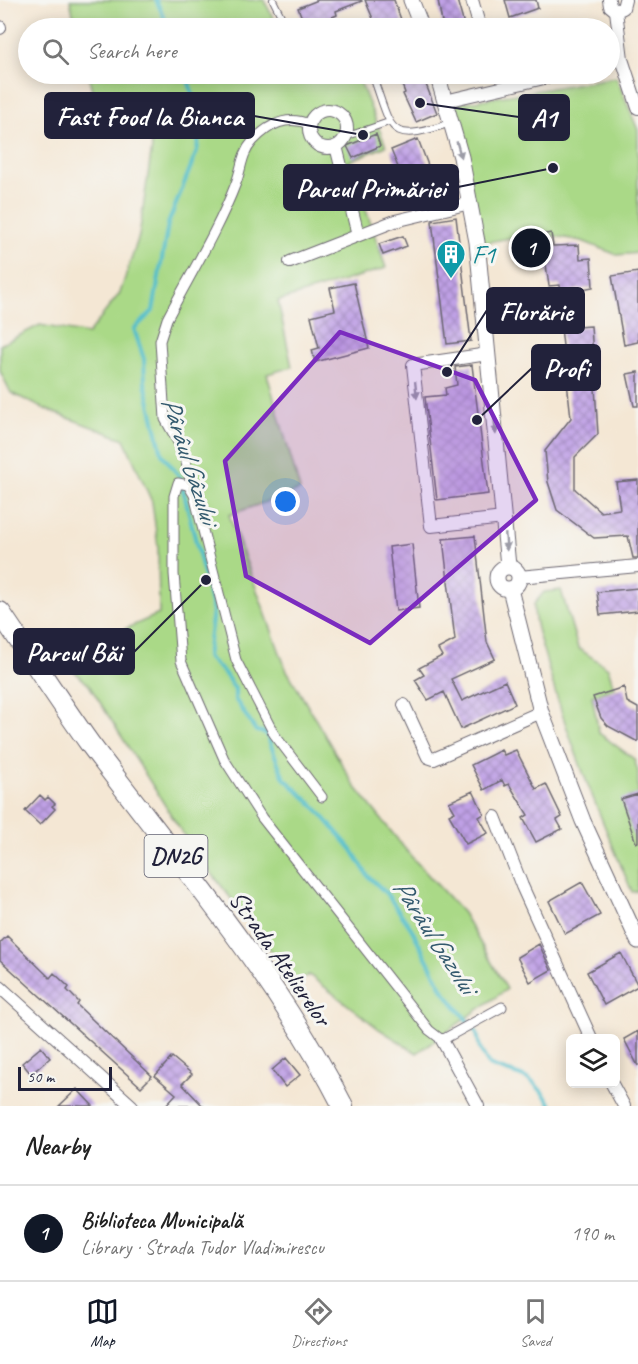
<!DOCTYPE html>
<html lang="en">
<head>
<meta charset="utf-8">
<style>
	:root { --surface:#fff; --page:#f6f6f6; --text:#222; --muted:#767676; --line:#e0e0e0; --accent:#111827 }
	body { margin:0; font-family:Caveat,sans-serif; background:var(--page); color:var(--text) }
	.controls { position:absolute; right:18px; bottom:18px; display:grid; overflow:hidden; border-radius:9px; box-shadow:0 3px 15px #0003 }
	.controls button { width:54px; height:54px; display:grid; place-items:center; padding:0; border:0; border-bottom:2px solid var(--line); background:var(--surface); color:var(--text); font:30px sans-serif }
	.scale { position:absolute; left:18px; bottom:15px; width:94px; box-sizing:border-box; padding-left:6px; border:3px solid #22223b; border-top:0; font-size:16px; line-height:21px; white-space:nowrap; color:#22223b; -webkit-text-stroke:4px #f6f6f2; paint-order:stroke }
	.you { position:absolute; left:286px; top:502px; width:21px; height:21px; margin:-15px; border:4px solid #fff; border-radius:50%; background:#1a73e8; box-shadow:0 0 0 9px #1a73e833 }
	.badge { display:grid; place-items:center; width:39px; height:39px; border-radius:50%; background:var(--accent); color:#fff; font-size:20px; font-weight:700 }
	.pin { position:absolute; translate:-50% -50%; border:3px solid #fff; box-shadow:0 2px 6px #0006 }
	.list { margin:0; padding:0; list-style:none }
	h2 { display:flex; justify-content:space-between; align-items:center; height:78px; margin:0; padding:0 24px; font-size:26px }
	h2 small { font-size:20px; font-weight:400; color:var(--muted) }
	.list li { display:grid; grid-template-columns:39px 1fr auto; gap:18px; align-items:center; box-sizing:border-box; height:96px; padding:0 24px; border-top:2px solid var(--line) }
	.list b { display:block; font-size:22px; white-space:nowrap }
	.list p { margin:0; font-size:20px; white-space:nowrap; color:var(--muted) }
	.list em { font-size:20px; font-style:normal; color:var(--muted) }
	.icon { flex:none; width:33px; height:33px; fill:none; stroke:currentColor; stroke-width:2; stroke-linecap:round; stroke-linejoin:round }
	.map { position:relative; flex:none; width:638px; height:1106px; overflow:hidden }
	.search { position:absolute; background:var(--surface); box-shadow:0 3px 15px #0003; left:18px; right:18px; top:18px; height:66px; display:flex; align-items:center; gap:15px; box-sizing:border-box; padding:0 21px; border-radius:33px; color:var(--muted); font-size:22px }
	.sheet { height:174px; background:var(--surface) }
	nav { display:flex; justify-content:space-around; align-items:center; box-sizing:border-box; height:84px; border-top:2px solid var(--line); background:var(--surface); font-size:16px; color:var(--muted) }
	nav a { display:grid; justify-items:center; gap:3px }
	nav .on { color:var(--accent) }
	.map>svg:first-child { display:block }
</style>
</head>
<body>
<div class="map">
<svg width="638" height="1106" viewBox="0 0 638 1106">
	<defs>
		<pattern id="building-cross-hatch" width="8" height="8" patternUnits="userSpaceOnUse" patternTransform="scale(1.5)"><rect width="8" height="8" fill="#c0a1e6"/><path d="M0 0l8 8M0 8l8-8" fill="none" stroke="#9c83bc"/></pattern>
	</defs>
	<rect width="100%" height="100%" fill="#f6f6f2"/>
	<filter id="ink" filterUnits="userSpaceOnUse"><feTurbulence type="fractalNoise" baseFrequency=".0167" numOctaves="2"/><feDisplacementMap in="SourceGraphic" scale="12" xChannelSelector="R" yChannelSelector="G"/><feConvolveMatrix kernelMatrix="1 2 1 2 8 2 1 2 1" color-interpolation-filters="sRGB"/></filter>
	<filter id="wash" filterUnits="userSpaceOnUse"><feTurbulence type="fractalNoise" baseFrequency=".008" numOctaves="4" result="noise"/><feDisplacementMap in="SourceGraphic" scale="24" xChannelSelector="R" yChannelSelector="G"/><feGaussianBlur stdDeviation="1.35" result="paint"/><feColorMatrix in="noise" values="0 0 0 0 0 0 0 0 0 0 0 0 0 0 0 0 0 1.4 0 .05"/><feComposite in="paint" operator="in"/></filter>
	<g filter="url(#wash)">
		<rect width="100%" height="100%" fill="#f4e7d4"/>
		<path fill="#aad987" stroke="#667e61" stroke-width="1.5" d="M70,0H264L278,28H76Z
			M88,74H357L386,146L349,161L386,268L278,301L292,367L267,374L300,490L229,515L286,669L354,785L410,855L463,913L507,989L417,1053L379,1029L309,975L296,983L190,845L89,685L60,658L159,614L158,547L152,502L124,439L47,410L11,393L0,371V345L40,325L88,334L120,293L139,236L152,147L144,115L94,98Z
			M616,77L638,130V253L617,255L582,241L537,233L483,243L451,105Z
			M561,590L578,648L608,668L614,688L592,696L599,733L634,759L638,771V891L632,892C601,818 569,744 548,667C543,647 533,624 534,604L544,592Z"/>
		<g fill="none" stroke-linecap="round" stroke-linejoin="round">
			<path stroke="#51becb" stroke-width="4" d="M156,0L169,28
				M186,74L201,119L197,151L168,224L153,311L134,329L144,359L145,383L162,454L180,477L213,611L207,657L224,673L235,689V699L256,731L266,733L284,778L315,807L352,850L368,876L386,893L411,928L443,990L477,1033L480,1049L489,1065C522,1079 529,1070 552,1106"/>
		</g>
		<g id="blocks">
			<path fill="url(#building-cross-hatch)" d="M318,0H361L362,1L336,11L337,15L306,28L298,8Z
				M365,0H394L404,28H377Z
				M438,0H457L465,28H443Z
				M505,0H536L538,8L510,18Z
				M398,74H422L437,113L416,122L403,94L405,93Z
				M376,134L380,146L353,158L347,146Z
				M418,139L439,194L413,204L391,150Z
				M456,217L471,341L447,344L432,221Z
				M551,233L553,246L579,245L580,259L591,258L593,287L561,293L560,285L549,286L545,258L526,262L523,238Z
				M403,236L407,246L383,255L379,244Z
				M638,272V342L624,345L612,276Z
				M354,283L369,348L315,362L312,350L319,348L311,316L335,310L330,288Z
				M591,326L598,434L575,457V489L601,512L620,509L616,482L638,480V558H633L628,536L594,538L557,510L548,482L545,451L571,418L561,328Z
				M472,365L488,494L437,500L425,397L446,395L445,388L457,385L455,367Z
				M638,372V406H634L627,374Z
				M475,536L487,642L495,659L451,679L462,701L505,681L515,704L461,729L444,692L428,700L415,680L424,675L419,668L442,656L438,649L455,640L443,539Z
				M412,544L419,608L396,611L389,547Z
				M638,588V611L600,615L597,592Z
				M624,687L627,702L638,708V742L608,726L601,718L593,697Z
				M501,750L504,755L516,750L536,789L546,784L562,817L557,820L562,829L536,842L523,818L528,815L509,784L505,786L502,780L484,790L471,765Z
				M473,791L484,814L479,817L488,833L466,844L449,815L455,812L449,802Z
				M638,794V842L636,843L621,799Z
				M40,795L45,800L48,797L55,804L52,806L55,809L40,825L25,811Z
				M582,882L600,915L565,934L549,901Z
				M7,936L50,978L54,973L69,987L67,990L79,1002L77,1005L152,1076L141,1087L0,960V943Z
				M539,944L551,970L530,982L517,957Z
				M621,953L638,986L604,1005L587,972Z
				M638,1031V1066L624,1039Z
				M41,1047L50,1058L31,1074L22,1063Z
				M172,1057L192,1074L182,1084L203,1106H165L176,1094L155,1076Z
				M286,1058L300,1075L285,1087L272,1070Z
				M77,1089L93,1106H59Z"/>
		</g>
	</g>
	<g filter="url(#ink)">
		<use href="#blocks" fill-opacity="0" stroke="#6c6771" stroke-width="1.5"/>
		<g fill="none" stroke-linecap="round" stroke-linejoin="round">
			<g stroke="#6c6771" stroke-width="8">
				<path id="service" d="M273,0L287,28
					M372,74C393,130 385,145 451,123
					M345,137L389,122"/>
			</g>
			<g stroke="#6c6771" stroke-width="11">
				<path id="pedestrian" d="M193,489L183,451L165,419L160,341L167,319C190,275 218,230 236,183C242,168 241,154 253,141C269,124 287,115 309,124
					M322,797L274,734L236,660L194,495L188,485L178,483L174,496V574L181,661L224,759L262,818L429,1030L442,1040L502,1007"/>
			</g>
			<g stroke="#6c6771" stroke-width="14">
				<path id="minor" d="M472,0L480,28
					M609,0L610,6L616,11L623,8L625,0
					M0,27V28
					M622,59L638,108
					M610,62L622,59L616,11
					M445,101L561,74
					M309 129a19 19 0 1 1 38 0a19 19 0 1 1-38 0Z
					M336,146L358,235
					M290,262L395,221L470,203
					M488,354L413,365L431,526L504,518
					M519,577L638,566
					M404,705L428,757L434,759L541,712
					M495,817L522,886L591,1038
					M0,987L132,1106
					M442,1040L478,1106
					M612,1084L624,1106"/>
			</g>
			<g stroke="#6c6771" stroke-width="17">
				<path id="tertiary" d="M411,0L422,28
					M437,74L461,157L477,242L508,566
					M497 578a11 11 0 1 1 22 0a11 11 0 1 1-22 0Z
					M510,589L541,712L583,821L638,941"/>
			</g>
			<g stroke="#6c6771" stroke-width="22">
				<path id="primary" d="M0,612C30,656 59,701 90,744C178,861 276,975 343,1106"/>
			</g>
			<use href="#service" stroke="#fff" stroke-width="6"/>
			<use href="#pedestrian" stroke="#fff" stroke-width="9"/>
			<use href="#minor" stroke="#fff" stroke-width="12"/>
			<use href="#tertiary" stroke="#fff" stroke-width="15"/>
			<use href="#primary" stroke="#fff" stroke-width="20"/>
		</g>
		<defs><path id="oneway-solid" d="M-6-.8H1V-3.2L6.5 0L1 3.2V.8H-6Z" transform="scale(1.5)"/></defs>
		<g fill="#9c9ca7">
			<use href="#oneway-solid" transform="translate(459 150) rotate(74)"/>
			<use href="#oneway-solid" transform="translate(416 390) rotate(84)"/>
			<use href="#oneway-solid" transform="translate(495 426) rotate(84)"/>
			<use href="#oneway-solid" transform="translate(506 542) rotate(85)"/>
		</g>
	</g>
	<path fill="#7b2cbf" fill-opacity="0.2" stroke="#7b2cbf" stroke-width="4.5" stroke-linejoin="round" d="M340,332L475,380L536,500L370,643L246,576L225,461Z"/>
	<defs>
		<g id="building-pin" transform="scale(1.5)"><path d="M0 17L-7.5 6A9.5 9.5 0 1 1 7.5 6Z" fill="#0f9aa8" stroke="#f6f6f2"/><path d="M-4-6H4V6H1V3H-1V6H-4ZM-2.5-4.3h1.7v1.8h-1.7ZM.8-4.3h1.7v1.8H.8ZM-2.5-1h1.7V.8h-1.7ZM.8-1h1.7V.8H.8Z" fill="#fff"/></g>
	</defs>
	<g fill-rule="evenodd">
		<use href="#building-pin" x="451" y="254"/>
	</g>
	<g text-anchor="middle" stroke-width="6" stroke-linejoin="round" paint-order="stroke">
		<rect fill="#f6f6f2" stroke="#626272" stroke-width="1.5" x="144.5" y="835" width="63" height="42" rx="4.5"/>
		<g font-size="24" font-weight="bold" fill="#22223b">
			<text x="176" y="864">DN2G</text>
		</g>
		<g font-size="26" fill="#0d838f" stroke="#f6f6f2" text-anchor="start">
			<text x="472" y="263">F1</text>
		</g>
		<g font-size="26" fill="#22223b" stroke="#f6f6f2">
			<text transform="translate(281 958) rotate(55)" y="9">Strada Atelierelor</text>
		</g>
		<g font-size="27" font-style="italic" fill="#32596d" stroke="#f6f6f2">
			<text transform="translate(190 460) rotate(72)" y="9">Pârâul Gâzului</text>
			<text transform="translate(435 936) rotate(57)" y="9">Pârâul Gazului</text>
		</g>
	</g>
	<path fill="none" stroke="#22223b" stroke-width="2" d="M363 135L254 116M420 103L519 117M553 168L458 187M447 372L487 310M477 420L532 368M206 580L134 652"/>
	<g fill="#22223b" stroke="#f6f6f2" stroke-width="2">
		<circle cx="363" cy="135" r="6"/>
		<circle cx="420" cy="103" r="6"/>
		<circle cx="553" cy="168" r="6"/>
		<circle cx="447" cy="372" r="6"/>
		<circle cx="477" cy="420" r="6"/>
		<circle cx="206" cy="580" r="6"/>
	</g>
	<g fill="#22223b" stroke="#22223b" stroke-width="2">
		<rect x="45" y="93" width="209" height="45" rx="6"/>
		<rect x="519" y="95" width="50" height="45" rx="6"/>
		<rect x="284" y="165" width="174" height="45" rx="6"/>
		<rect x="487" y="288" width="97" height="45" rx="6"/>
		<rect x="532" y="345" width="68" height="45" rx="6"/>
		<rect x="14" y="629" width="120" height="45" rx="6"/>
	</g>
	<g font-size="27" text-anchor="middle" font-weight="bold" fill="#fff">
		<text x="150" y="125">Fast Food la Bianca</text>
		<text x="544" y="127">A1</text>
		<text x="371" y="197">Parcul Primăriei</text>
		<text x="536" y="320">Florărie</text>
		<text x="566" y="377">Profi</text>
		<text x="74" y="661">Parcul Băi</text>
	</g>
</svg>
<div class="controls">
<button><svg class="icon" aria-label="layers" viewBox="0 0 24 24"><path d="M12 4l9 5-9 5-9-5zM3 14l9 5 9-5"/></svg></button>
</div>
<div class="scale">50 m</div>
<div class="you"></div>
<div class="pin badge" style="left:531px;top:248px">1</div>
<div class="search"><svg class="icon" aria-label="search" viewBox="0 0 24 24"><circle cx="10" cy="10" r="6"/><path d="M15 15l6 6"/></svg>Search here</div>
</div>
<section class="sheet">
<h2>Nearby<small></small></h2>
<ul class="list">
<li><span class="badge">1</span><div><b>Biblioteca Municipală</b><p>Library · Strada Tudor Vladimirescu</p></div><em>190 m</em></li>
</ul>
</section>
<nav>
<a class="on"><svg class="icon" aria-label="map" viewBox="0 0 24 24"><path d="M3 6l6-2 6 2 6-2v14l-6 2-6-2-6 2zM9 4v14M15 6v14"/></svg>Map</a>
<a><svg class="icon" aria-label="directions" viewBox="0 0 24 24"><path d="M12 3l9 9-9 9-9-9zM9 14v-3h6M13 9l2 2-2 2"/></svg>Directions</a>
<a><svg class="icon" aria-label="saved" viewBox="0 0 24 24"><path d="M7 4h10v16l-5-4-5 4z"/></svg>Saved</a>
</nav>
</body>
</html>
